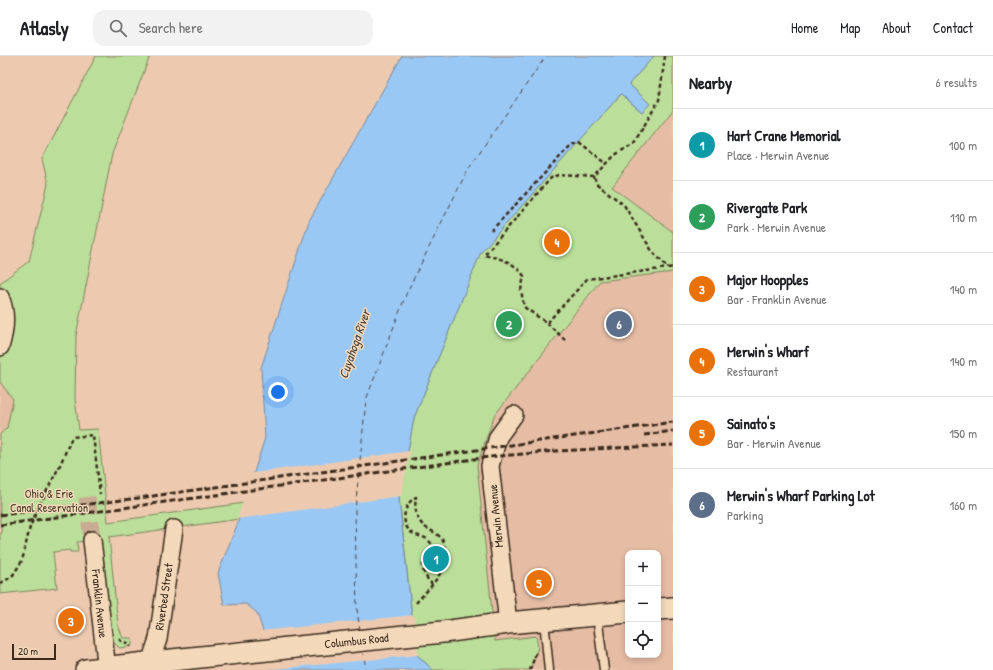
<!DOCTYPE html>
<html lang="en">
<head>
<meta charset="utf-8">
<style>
	:root { --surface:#fff; --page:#f2f2f2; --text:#202124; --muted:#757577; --line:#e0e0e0; --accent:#111827 }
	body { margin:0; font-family:"Patrick Hand",sans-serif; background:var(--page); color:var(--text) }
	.controls { position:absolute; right:12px; bottom:12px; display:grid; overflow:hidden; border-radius:8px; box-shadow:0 2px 6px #0003 }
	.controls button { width:36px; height:36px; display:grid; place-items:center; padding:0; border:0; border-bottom:1px solid var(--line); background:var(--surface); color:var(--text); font:20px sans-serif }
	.scale { position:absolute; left:12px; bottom:10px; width:44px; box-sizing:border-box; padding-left:4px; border:2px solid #3b2a1e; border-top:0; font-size:11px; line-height:14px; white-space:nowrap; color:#3b2a1e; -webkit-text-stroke:3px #f3d9ba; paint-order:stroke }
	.you { position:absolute; left:278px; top:336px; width:14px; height:14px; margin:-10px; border:3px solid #fff; border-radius:50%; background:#1a73e8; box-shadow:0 0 0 6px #1a73e833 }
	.badge { display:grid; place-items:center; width:26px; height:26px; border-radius:50%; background:var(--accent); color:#fff; font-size:13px; font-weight:700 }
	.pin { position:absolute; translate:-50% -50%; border:2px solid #fff; box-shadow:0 1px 4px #0006 }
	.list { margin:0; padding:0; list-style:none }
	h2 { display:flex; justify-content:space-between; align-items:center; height:52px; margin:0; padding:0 16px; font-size:17px }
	h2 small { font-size:13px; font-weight:400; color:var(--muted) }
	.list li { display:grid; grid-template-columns:26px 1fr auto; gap:12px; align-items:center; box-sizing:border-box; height:72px; padding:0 16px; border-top:1px solid var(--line) }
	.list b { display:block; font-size:15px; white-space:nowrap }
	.list p { margin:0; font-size:13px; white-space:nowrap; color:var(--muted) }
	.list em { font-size:13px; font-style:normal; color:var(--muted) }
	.icon { flex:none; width:22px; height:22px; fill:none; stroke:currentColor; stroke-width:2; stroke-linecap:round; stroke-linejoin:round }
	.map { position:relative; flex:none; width:673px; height:614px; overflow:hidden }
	header { display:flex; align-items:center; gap:24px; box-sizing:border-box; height:56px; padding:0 20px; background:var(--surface); border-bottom:1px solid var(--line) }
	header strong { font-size:19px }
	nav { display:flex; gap:22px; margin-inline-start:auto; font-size:14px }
	.search { width:280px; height:36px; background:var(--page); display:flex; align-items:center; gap:10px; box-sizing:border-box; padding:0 14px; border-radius:12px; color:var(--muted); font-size:15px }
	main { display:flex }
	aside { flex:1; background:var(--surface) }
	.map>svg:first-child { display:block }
</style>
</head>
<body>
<header>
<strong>Atlasly</strong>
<div class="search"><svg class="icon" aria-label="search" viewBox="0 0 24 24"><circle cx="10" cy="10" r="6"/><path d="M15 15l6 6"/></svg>Search here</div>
<nav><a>Home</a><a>Map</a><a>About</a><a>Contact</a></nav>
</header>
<main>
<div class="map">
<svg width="673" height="614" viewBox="0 0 673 614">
	<rect width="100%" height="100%" fill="#edcaaf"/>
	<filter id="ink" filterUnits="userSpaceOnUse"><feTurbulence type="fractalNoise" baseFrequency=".025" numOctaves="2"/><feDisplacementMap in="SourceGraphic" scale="8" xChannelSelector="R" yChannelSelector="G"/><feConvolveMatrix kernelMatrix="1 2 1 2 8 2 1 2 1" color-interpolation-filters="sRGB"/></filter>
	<g filter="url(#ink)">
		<path fill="#e5bca4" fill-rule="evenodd" d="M673,54V176L612,131Z
			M673,210V614H530L538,591L495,586L477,409L494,360L600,225ZM628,497H658V599H628Z
			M0,326L13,343L7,372L0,378Z"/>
		<path fill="#bbdf9a" stroke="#7b845c" d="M96,0H150L112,98L76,280L75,343L79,374L98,373L108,466L402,425L414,362L481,196L621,38L642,56L649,47L629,28L654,0H673V54L612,131L673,176V216L600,225L494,360L477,409L495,585L536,580L538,591L530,614H433L416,598L399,441L109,481L118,569L123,582H132V590L120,592L115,588L113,583L106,558L96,484L77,486L78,496H70V494L53,496L57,532L0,538V478L2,477L0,466V378L7,372L13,343L0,326V227L29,205L48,128L42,103Z"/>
		<path fill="#9ac8f5" stroke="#74899f" d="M402,0H654L629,28L650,48L642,56L621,38L481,196L414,362L399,443L416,598L433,614H266L263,575L257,557L246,548L224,549L218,517L237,469L265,382L261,312L309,165Z"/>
		<path fill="#edcaaf" d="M410,395L401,440L237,463L253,417Z
			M414,559L418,598L419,599L264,614L260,575Z"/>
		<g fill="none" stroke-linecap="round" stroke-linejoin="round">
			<path stroke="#49423e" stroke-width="1" stroke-dasharray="5 4" stroke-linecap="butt" d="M360,575L357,554L355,455L366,344L407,236L468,113L546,0
				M363,594L366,614"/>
			<path stroke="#c9aa92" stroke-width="17" stroke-dasharray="17 8" stroke-linecap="butt" d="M87,441L92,484"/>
			<g stroke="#3b2a1e" stroke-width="11">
				<path id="service" d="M597,559L604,614
					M544,564L549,614"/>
			</g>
			<g stroke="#3b2a1e" stroke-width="20">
				<g id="minor">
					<path d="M0,241C7,257 5,275 0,291"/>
					<path id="s1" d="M92,484L107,614"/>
					<path d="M508,567L490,410L498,381L514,359"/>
					<path id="s2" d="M151,614L150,607L158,583L174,473"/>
				</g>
			</g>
			<g stroke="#3b2a1e" stroke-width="24">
				<g id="tertiary">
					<path d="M658,553L673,552"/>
					<path id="s3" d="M86,614L172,604L443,576L508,567L628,556"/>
				</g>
			</g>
			<path stroke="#3b2a1e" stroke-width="2.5" stroke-dasharray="4 3" stroke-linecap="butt" d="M665,0L659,44L634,87L615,99L594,121L559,119L551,122L484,199C502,203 513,205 524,220L521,234L524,251L547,267L587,223L668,212
				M594,121L597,128L624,149L652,195L668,212L673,211
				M491,175L571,89L579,86L607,108
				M547,267L566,285
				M0,527L5,525L13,519L22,505L30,471L38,452L60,409L72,381L93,379L100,438
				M416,547C430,531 451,513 444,489C444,489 443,484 442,483C439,479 432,475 428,473C416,466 414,453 416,441C403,448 399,470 414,478C419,481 425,480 429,485C432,487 433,493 434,496C418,505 421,517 432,528
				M119,583L122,586L129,587L130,591
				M530,614L536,597"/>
			<use href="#service" stroke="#f3d9ba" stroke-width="8"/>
			<use href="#minor" stroke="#f3d9ba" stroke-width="17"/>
			<use href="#tertiary" stroke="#f3d9ba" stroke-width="21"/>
			<path stroke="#3b2a1e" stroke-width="3" stroke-dasharray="6 3" stroke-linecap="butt" d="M644,379L673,375
				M0,459L139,442L673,366
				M0,469L489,401L556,395L673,389"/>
		</g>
	</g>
	<g text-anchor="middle" stroke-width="3" stroke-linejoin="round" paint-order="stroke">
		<g font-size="12" fill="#4e4531" stroke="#f3d9ba">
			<text x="49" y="442">Ohio &amp; Erie<tspan x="49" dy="14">Canal Reservation</tspan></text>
		</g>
		<g font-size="12" fill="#3b2a1e" stroke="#f3d9ba">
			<text transform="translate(496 460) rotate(-96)" y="4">Merwin Avenue</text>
			<text dy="4" stroke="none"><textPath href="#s2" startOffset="75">Riverbed Street</textPath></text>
			<text dy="4" stroke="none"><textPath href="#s1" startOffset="64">Franklin Avenue</textPath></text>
			<text dy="4" stroke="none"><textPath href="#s3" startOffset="272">Columbus Road</textPath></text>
		</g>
		<g font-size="13" font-style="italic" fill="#49423e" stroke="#f3d9ba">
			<text transform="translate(354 288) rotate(-71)" y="5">Cuyahoga River</text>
		</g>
	</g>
</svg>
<div class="controls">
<button>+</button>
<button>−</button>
<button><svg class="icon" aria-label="locate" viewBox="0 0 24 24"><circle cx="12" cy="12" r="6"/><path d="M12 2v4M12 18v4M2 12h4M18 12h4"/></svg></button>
</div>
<div class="scale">20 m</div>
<div class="you"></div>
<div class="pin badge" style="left:436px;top:503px;background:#0f9aa8">1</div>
<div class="pin badge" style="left:509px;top:268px;background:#2e9e5b">2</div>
<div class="pin badge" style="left:71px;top:565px;background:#e8710a">3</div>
<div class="pin badge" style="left:557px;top:186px;background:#e8710a">4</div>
<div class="pin badge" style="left:539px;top:527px;background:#e8710a">5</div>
<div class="pin badge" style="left:619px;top:268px;background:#5c6f8a">6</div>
</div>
<aside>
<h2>Nearby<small>6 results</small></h2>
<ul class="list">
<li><span class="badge" style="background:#0f9aa8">1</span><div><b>Hart Crane Memorial</b><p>Place · Merwin Avenue</p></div><em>100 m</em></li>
<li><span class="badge" style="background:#2e9e5b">2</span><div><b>Rivergate Park</b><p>Park · Merwin Avenue</p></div><em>110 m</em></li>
<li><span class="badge" style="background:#e8710a">3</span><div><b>Major Hoopples</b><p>Bar · Franklin Avenue</p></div><em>140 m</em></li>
<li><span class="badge" style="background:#e8710a">4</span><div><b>Merwin's Wharf</b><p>Restaurant</p></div><em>140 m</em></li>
<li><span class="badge" style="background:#e8710a">5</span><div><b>Sainato's</b><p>Bar · Merwin Avenue</p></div><em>150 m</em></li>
<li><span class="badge" style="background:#5c6f8a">6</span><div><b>Merwin's Wharf Parking Lot</b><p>Parking</p></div><em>160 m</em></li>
</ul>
</aside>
</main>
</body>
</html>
